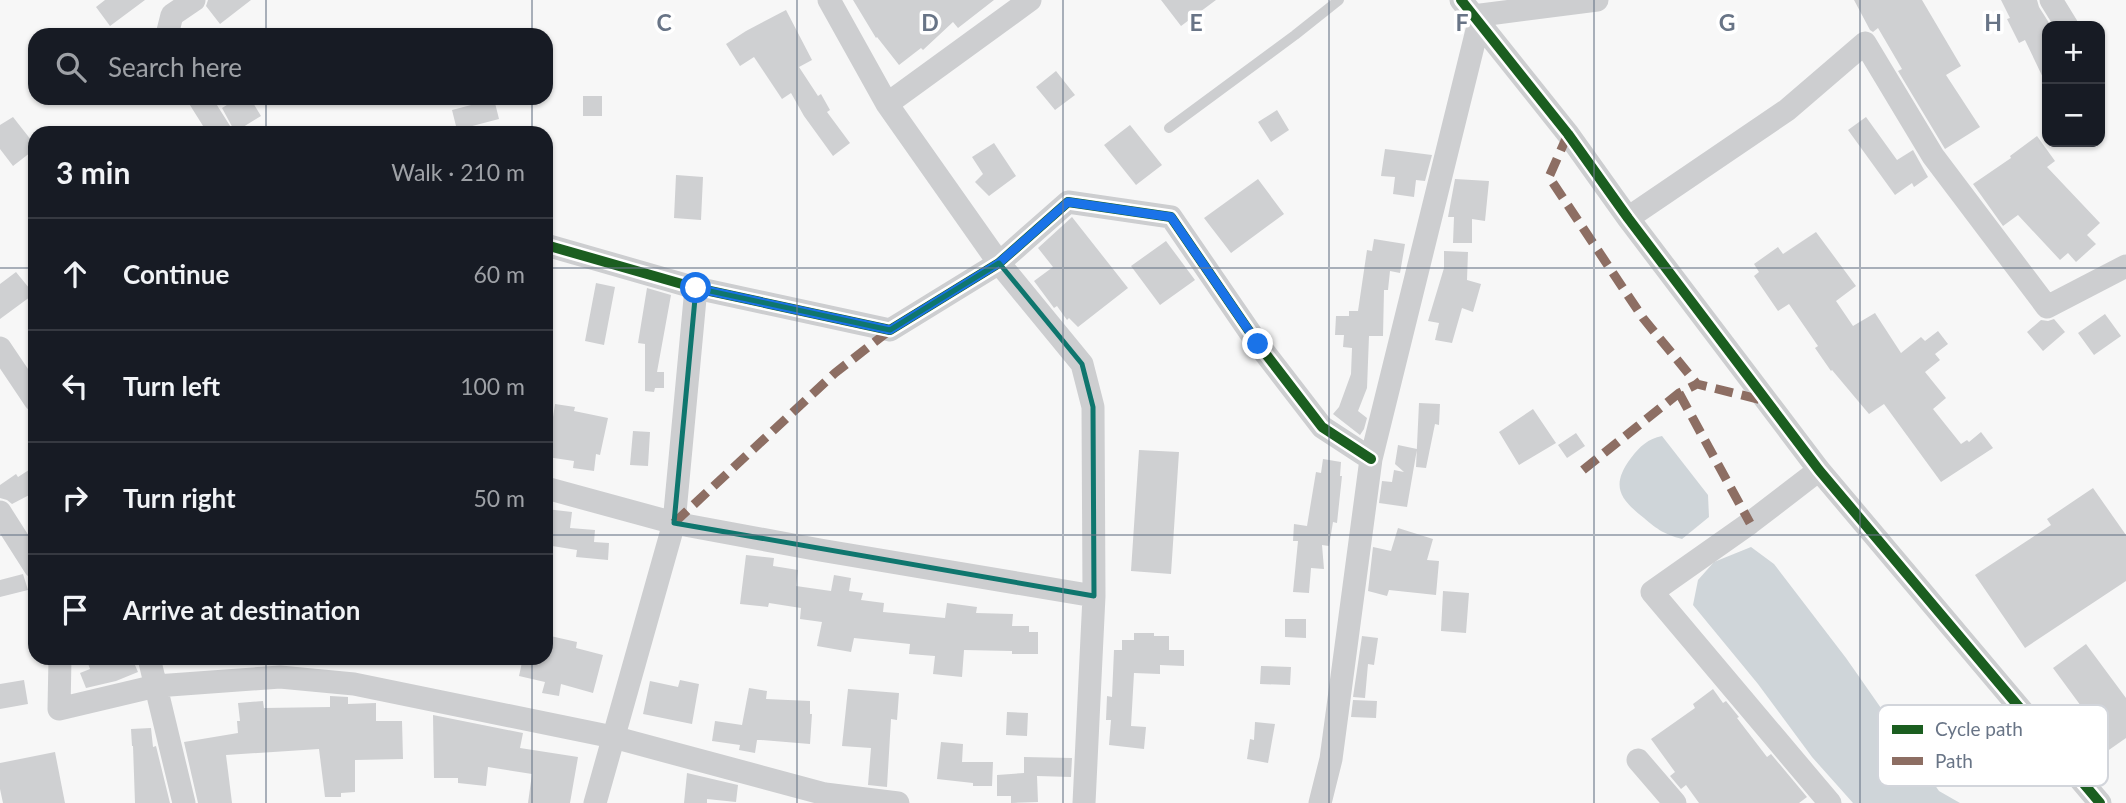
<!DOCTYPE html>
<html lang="en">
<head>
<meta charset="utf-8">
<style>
	:root { --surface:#171b24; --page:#20242c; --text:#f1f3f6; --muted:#9ea1a6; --line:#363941 }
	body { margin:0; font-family:Lato,sans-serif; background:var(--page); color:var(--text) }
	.controls { position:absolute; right:21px; top:21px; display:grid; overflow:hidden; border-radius:14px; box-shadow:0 2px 5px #0004 }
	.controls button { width:63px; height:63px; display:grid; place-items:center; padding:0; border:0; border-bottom:2px solid var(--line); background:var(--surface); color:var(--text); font:35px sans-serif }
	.stop { position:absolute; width:21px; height:21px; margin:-16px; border:5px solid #1a73e8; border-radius:50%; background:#fff }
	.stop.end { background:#1a73e8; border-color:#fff; box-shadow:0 2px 7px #0008 }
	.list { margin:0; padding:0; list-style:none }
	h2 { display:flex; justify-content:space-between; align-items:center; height:91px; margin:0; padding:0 28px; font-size:30px }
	h2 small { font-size:23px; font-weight:400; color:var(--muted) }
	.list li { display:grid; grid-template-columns:46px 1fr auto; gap:21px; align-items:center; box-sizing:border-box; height:112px; padding:0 28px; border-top:2px solid var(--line) }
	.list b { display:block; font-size:26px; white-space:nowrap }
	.list em { font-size:23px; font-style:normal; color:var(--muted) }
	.icon { flex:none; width:38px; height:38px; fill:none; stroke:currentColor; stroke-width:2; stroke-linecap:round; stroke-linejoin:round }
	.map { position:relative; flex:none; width:2126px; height:803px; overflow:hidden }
	.search { position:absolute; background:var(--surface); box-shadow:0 2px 5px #0004; left:28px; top:28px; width:525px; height:77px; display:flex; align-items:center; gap:18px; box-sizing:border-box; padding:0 24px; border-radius:21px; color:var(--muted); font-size:26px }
	.panel { position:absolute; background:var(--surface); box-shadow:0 2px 5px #0004; left:28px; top:126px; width:525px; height:539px; border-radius:21px }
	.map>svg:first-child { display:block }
</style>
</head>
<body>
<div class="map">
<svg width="2126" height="803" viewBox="0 0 2126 803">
	<rect width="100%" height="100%" fill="#f7f7f7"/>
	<path fill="#cfd5d9" d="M1662,436L1708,495L1709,517L1682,539C1664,534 1658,530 1644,518C1620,499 1610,486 1631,458C1640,446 1648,439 1662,436Z
		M1751,547L1774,564L1846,658L1939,791L1960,803H1853L1812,757L1758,684L1693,605L1698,580L1714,562Z"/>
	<path fill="#cfd0d2" d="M105,0H145L110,26L96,7Z
		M208,0H251L220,24L206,6Z
		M853,0H994L958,28L953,22L923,50L921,48L899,65L877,37L876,38Z
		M1161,0H1216L1181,26Z
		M1854,0H1922L1961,66L1946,75L1980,127L1945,149L1898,71L1902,69L1878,28L1873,32L1870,30Z
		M2001,0H2037L2039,7L2051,26H2047V86L2025,40L2019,43L2007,19L2010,18Z
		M786,10L812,60L799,67L818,96L821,94L830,110L827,112L850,143L833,156L804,116L791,93L782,99L754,57L740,66L726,44L746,31Z
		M1056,71L1075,95L1055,110L1036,87Z
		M583,96H602V116H583Z
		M238,98H250L261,116L235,132L222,108Z
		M494,99L499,119L457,130L452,110Z
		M1277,110L1289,130L1271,142L1258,122Z
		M13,117L35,145V149L13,166L0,149V125Z
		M1866,117L1897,160L1913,150L1928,177L1914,187L1912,183L1895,195L1848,130Z
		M1130,125L1162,165L1136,185L1104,145Z
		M2037,136L2055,161L2047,167L2100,223L2087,235L2096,244L2076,262L2068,253L2060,260L2018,215L2003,226L1973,184L2011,158L2010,156Z
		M994,143L1016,176L989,196L975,182L983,174L972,157Z
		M1385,149L1432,155L1425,181L1416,180L1414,197L1393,194L1395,177L1381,176Z
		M676,175L703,177L701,220L674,218Z
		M1258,179L1284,214L1231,253L1204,218Z
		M1455,179L1489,181L1485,221L1472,219V243H1453L1454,217H1448Z
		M1072,217L1128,288L1078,327L1069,318L1067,320L1057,306L1054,308L1034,281L1053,267L1038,248Z
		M1816,232L1856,286L1836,301L1853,326L1875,313L1901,353L1921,337L1925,341L1938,331L1948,344L1935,354L1940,360L1925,372L1946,398L1933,409L1961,444L1967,440L1969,442L1981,432L1993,448L1941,482L1884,404L1869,414L1832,370L1831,371L1815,348L1818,346L1789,304L1778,311L1754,276L1759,272L1754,264L1778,247L1783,254Z
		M1374,239L1405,244L1400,273L1390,271L1388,290H1384L1383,336H1369L1367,388L1358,411L1367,418L1364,429L1360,435L1333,414L1339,407L1351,374L1352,348L1343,347L1344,335H1335L1336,316H1349V311H1358L1367,250L1372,251Z
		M1166,241L1195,280L1160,305L1131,266Z
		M1444,251L1468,252L1467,280L1481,284L1473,312L1462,308L1452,343L1435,340L1439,323L1428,321L1444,268Z
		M16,272L34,294L0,319V284Z
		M596,283L615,287L604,345L585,341Z
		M647,288L671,295L657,372H664V388H655L654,392L645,391V344L638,343Z
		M2105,314L2121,336L2094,355L2078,333Z
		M2054,319L2065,332L2043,351L2027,332L2041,320L2048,321Z
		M1419,403L1440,404L1439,425L1435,424L1426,468L1416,467Z
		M555,404L575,407L574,411L608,418L600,455L596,454L594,471L573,468L574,461L547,457Z
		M1533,409L1556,443L1519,465L1499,432Z
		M633,431L650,432L648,466L630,465Z
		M1576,433L1585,446L1567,458L1558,445Z
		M1398,445L1417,449L1407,507L1379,503L1382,481L1392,482L1394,470L1404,472L1395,464Z
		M1139,450L1179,452L1171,574L1131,571Z
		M1323,459L1341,462L1340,476H1342L1337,523L1333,522L1329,546L1322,545L1324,569L1311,568L1309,593L1293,592L1298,541H1293L1294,524L1307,526L1316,472L1321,473Z
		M35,466V492L12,504L7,500L0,498V485L16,474L18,477Z
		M2093,488L2126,535V581L2025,648L1975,575L2051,525L2047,519Z
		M546,509L572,512L570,528L595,530L594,542L609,543L608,560L576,557L577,550L546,545Z
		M1398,528L1433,539L1427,560L1439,561L1436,595L1389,590L1387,596L1368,591L1373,547L1391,551Z
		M746,555L774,558L773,566L798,570L796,586L831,591L834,575L851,578L849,591L863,593L861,600L884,603L883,612L945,618L947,603L977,607L976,613L1013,614L1012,626H1029V632H1038V654H1012V651L964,650L962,677L933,674L935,656L909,654L910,644L854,638L851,652L817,646L822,622L800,619L801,608L769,603L768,607L740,604Z
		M23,574L28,590L0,597V580Z
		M1443,591L1469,593L1466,633L1441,631Z
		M1285,619H1306V638L1285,637Z
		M1134,633H1154V636H1169V650H1184V666L1160,665V674L1134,673L1131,726L1146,727L1144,749L1109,745L1111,720H1106L1107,696L1112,697L1114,650H1122V640H1134Z
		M546,635L577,642L576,648L603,655L593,693L561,684L559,696L542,693L545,682L519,676L523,658H546Z
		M1362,636L1378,638L1374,665L1368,664L1365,698L1353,697Z
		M2086,644L2126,698V738L2106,752L2086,725L2092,721L2053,668Z
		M86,658H132L138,672L116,681L86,688L80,673L90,669Z
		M1261,666L1291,667L1290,685L1260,684Z
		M24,680L28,704L0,709V684Z
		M680,680L699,684L692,724L643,714L650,681L678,687Z
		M749,688L767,691L766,699L810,701V714H812L810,744L761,740H757L755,753L739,750L740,745L712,741L715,721L742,725Z
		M848,689L899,693L897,720L891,719L887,787L868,785L871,748L842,746Z
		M1713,689L1723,703L1726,701L1739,717L1737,718L1767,757L1771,754L1807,797L1799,803H1699L1686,785L1681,789L1670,776L1675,772L1651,739L1695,708L1693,704Z
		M330,696L348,697V704L376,703V721H402L403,759L355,760V792L341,793V797H325L319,749L226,755L232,803H198L184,742L238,733L237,721H240L238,703L263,701L264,708L330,707Z
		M1353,700L1377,701L1376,718L1351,717Z
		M1007,712L1028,713L1027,736L1006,735Z
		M433,715L523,733L520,748L578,757L570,803H528L532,774L488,767L486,786L458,783V778H434Z
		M1255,722L1275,724L1268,763L1247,759L1250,739L1254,740Z
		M151,728L153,747L156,746L170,803H135L133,746H132L131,729Z
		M941,742L963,744L962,762H993L992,786H973V783L937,779Z
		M55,752L65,803H3L0,789V763Z
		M1024,757L1072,758L1071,777L1037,776L1038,802L1011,803V796H997V775L1024,773Z
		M687,773L738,785L736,802L707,799V803H684Z"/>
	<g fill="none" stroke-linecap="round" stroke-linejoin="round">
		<path stroke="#cdced0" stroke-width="10" d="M1169,128L1295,35L1339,0"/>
		<path stroke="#cdced0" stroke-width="23" d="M829,0L887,104L999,263L1082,364L1093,407L1094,596L1084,803
			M1461,0L1568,134L1628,218L1819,470L2100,803
			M2051,0L2067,26
			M1473,16L1597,0
			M167,35L172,15L194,0
			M199,98L221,133
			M887,104L1030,0
			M1628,218L1787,110L1865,43L1933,156L2047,307L2126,266
			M546,245L696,288L890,330L999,263L1068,202L1171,217L1258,344L1322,427L1371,459
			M0,348L35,400
			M1819,470L1750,523L1652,592L1830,803
			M546,488L674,523L820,550L1094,596
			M0,512L35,567
			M60,658L59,709L156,686L280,677L354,684L613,737L825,794L898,803
			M149,658L184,803
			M1638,760L1675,803
			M595,803L674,523L696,288
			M1320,803L1331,759L1371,459L1479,22"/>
		<path stroke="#8d6e63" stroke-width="9" stroke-dasharray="18 9" stroke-linecap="butt" d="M1568,134L1549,177L1643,318L1697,384
			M1679,393L1750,523
			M1583,470L1679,393L1697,384L1766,401
			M674,523L835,373L890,330"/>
		<g stroke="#fff" stroke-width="15">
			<path id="cycleway" d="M1461,0L1568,134L1628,218L1819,470L2100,803
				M546,245L696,288L890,330L999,263L1068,202L1171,217L1258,344L1322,427L1371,459"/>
		</g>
		<use href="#cycleway" stroke="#1b5e20" stroke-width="10"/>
	</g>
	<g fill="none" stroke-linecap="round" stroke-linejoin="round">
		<path stroke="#1a73e8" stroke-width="9" d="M696,288L890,330L999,263L1068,202L1171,217L1258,344"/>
	</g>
	<path fill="none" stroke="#0f766e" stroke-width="5" stroke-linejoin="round" d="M999,263L1082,364L1093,407L1094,596L674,523L696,288L890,330Z"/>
	<path fill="none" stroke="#687486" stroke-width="2" stroke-opacity="0.55" d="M266,0V35M532,0V35M797,0V803M1063,0V803M1329,0V803M1594,0V803M1860,0V803M266,98V133M532,98V133M0,268H35M546,268H2126M0,535H35M546,535H2126M266,658V803M532,658V803"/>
	<rect x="1878" y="705" width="230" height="81" rx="10" fill="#fff" stroke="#d2d5db" stroke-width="2"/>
	<rect x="1892" y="725" width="31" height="9" fill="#1b5e20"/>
	<rect x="1892" y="757" width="31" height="8" fill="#8d6e63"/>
	<g font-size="19" fill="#687486">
		<text x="1935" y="736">Cycle path</text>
		<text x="1935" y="768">Path</text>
	</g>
	<g font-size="23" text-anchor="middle" font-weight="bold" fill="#687486" stroke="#fff" stroke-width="7" stroke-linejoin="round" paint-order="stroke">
		<text x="664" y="31">C</text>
		<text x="930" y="31">D</text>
		<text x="1196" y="31">E</text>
		<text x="1462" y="31">F</text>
		<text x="1727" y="31">G</text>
		<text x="1993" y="31">H</text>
	</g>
</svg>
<div class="controls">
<button>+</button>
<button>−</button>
</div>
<div class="stop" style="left:696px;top:288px"></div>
<div class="stop end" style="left:1258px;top:344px"></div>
<div class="search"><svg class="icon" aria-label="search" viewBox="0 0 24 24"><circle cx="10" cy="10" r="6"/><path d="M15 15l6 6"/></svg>Search here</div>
<section class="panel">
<h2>3 min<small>Walk · 210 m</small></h2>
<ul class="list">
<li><svg class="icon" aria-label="ahead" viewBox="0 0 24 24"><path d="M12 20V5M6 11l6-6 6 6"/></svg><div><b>Continue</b></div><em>60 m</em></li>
<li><svg class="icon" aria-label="left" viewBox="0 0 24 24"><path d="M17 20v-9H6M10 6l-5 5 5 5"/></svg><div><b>Turn left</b></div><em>100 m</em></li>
<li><svg class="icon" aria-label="right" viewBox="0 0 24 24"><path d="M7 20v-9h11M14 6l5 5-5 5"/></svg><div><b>Turn right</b></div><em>50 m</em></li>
<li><svg class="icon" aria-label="arrive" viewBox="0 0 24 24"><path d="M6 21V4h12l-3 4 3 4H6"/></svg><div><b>Arrive at destination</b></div></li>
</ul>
</section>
</div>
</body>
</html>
